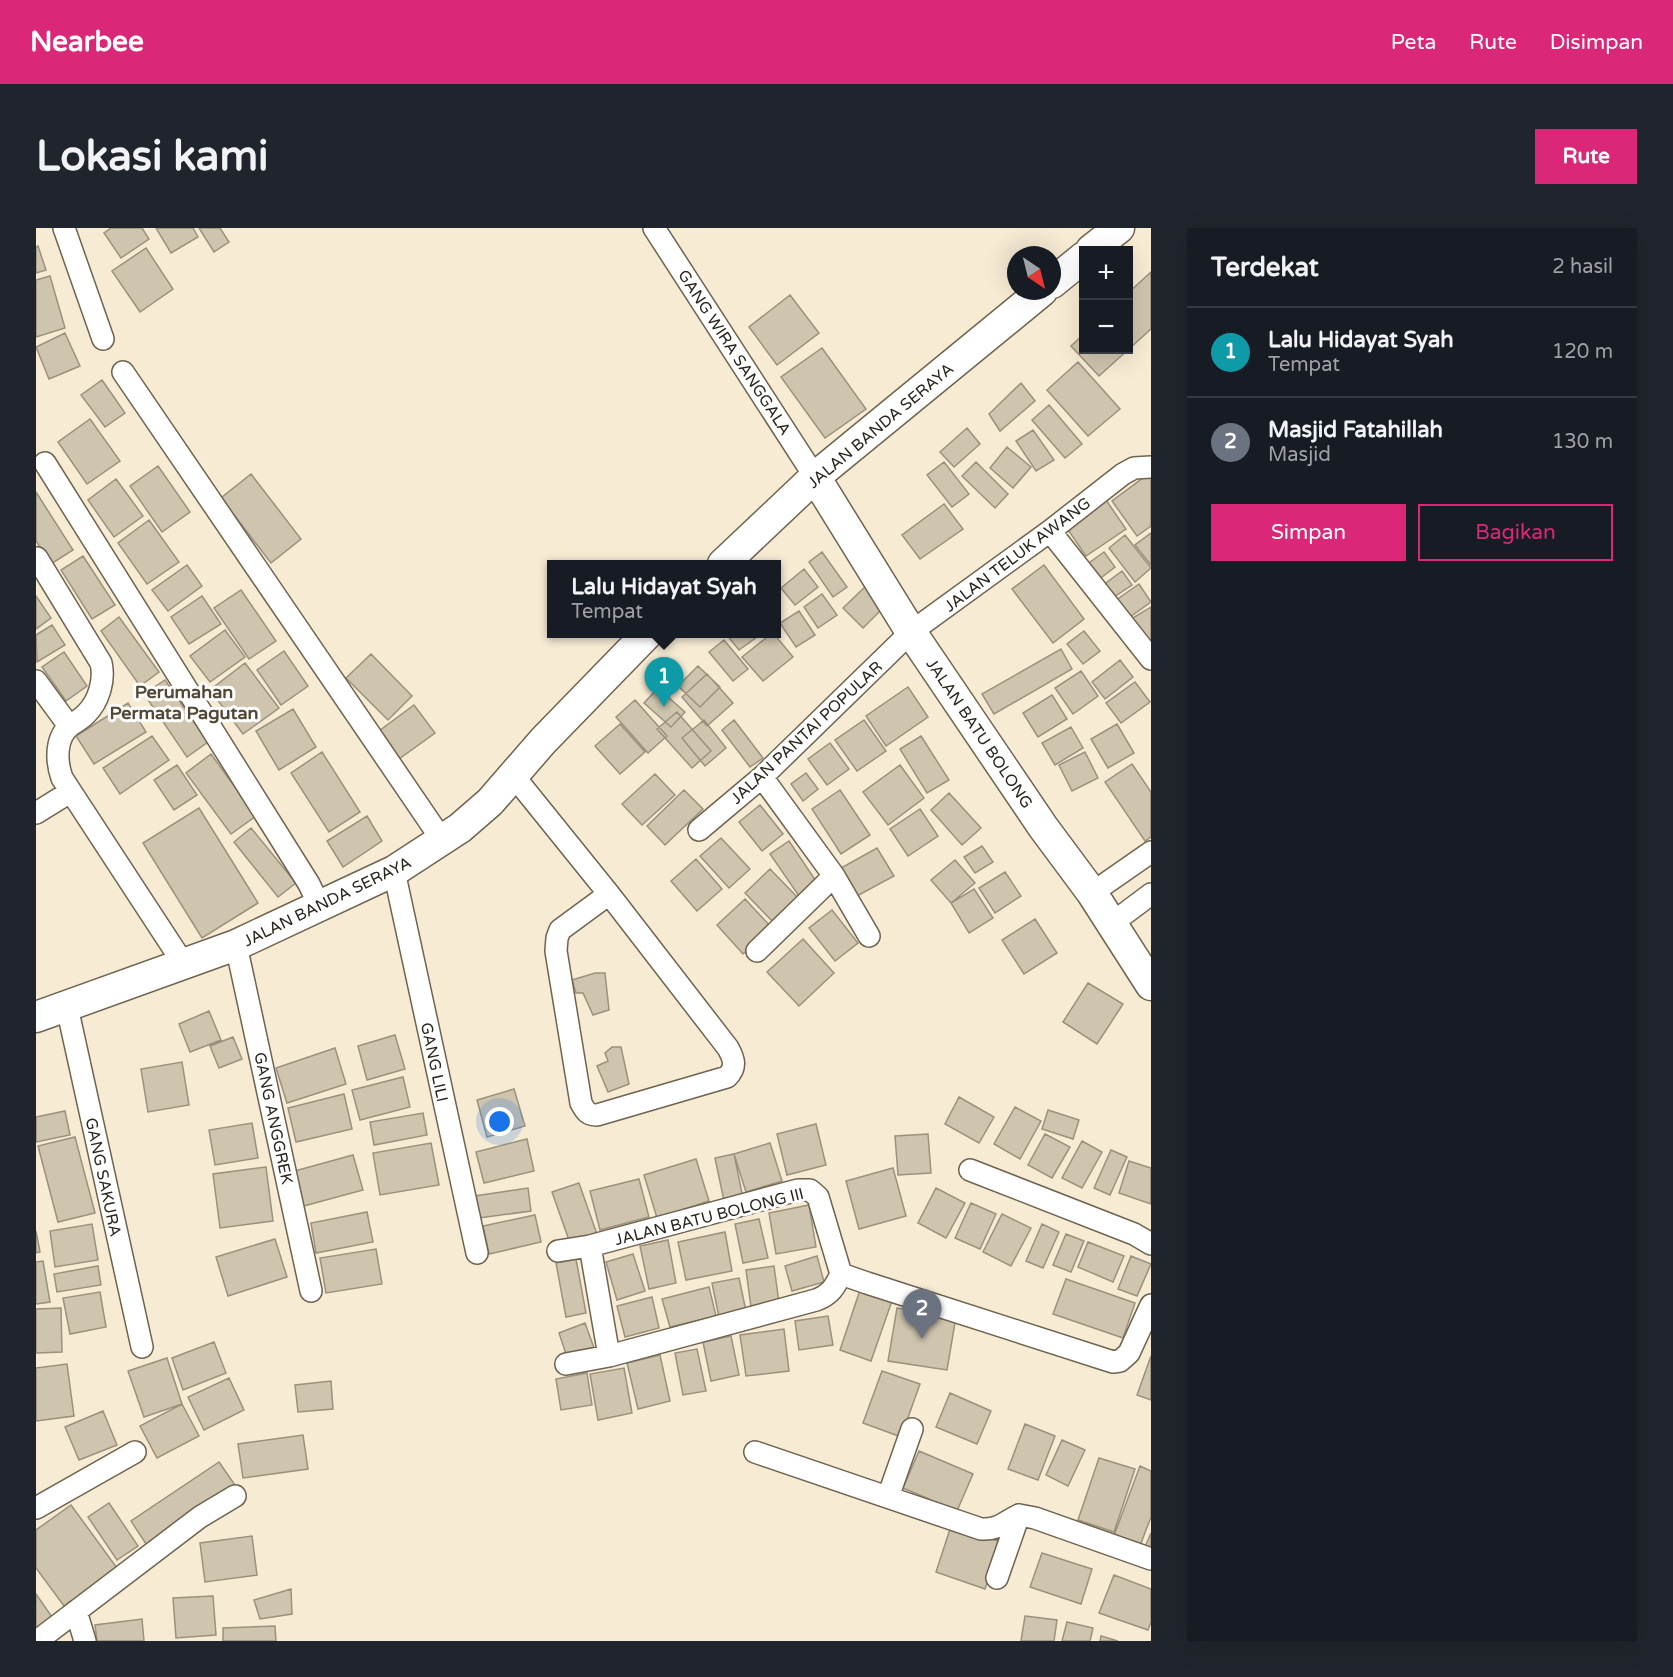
<!DOCTYPE html>
<html lang="id">
<head>
<meta charset="utf-8">
<style>
	:root { --surface:#171b24; --page:#20242c; --text:#f1f3f6; --muted:#9ea1a6; --line:#363941; --accent:#db2777 }
	body { margin:0; font-family:"Varela Round",sans-serif; background:var(--page); color:var(--text) }
	.controls { position:absolute; right:18px; top:18px; display:grid; overflow:hidden; border-radius:0px; box-shadow:0 6px 24px #0002 }
	.controls button { width:54px; height:54px; display:grid; place-items:center; padding:0; border:0; border-bottom:2px solid var(--line); background:var(--surface); color:var(--text); font:30px sans-serif }
	.compass { position:absolute; left:971px; top:18px; width:54px; height:54px; border-radius:50%; background:var(--surface); box-shadow:0 6px 24px #0002; rotate:145deg }
	.you { position:absolute; left:464px; top:894px; width:21px; height:21px; margin:-15px; border:4px solid #fff; border-radius:50%; background:#1a73e8; box-shadow:0 0 0 9px #1a73e833 }
	.badge { display:grid; place-items:center; width:39px; height:39px; border-radius:50%; background:var(--accent); color:#fff; font-size:20px; font-weight:700 }
	.pin { position:absolute; translate:-50% -50px; filter:drop-shadow(0 2px 3px #0008) }
	.pin::after { content:''; position:absolute; top:32px; width:21px; height:18px; background:inherit; clip-path:polygon(0 0,100% 0,50% 100%) }
	.popup { position:absolute; left:511px; top:332px; width:234px; height:78px; box-sizing:border-box; display:grid; place-content:center; border-radius:0px; background:var(--surface); filter:drop-shadow(0 2px 4px #0005); font-size:20px; white-space:nowrap; color:var(--muted) }
	.popup b { font-size:22px; color:var(--text) }
	.popup::after { content:''; position:absolute; left:50%; top:100%; margin-left:-12px; border:12px solid transparent; border-top-color:var(--surface) }
	.list { margin:0; padding:0; list-style:none }
	h2 { display:flex; justify-content:space-between; align-items:center; height:78px; margin:0; padding:0 24px; font-size:26px }
	h2 small { font-size:20px; font-weight:400; color:var(--muted) }
	.list li { display:grid; grid-template-columns:39px 1fr auto; gap:18px; align-items:center; box-sizing:border-box; height:90px; padding:0 24px; border-top:2px solid var(--line) }
	.list b { display:block; font-size:22px; white-space:nowrap }
	.list p { margin:0; font-size:20px; white-space:nowrap; color:var(--muted) }
	.list em { font-size:20px; font-style:normal; color:var(--muted) }
	.actions { display:flex; gap:12px; padding:18px 24px }
	.actions a { flex:1; padding:14px 0; border:2px solid var(--accent); border-radius:0px; text-align:center; font-size:21px; color:var(--accent) }
	.actions .main { background:var(--accent); color:#fff }
	.map { position:relative; flex:none; width:1115px; height:1413px; overflow:hidden; border-radius:0px }
	header { display:flex; align-items:center; gap:36px; box-sizing:border-box; height:84px; padding:0 30px; background:var(--accent); color:#fff }
	header strong { font-size:28px }
	nav { display:flex; gap:33px; margin-inline-start:auto; font-size:21px }
	.intro { display:flex; align-items:center; justify-content:space-between; box-sizing:border-box; height:144px; padding:0 36px }
	h1 { margin:0; font-size:42px }
	.button { padding:15px 27px; border-radius:0px; background:var(--accent); color:#fff; font-size:21px; font-weight:700 }
	main { display:flex; gap:36px; padding:0 36px }
	aside { flex:1; background:var(--surface); border-radius:0px; box-shadow:0 6px 24px #0002 }
	.map>svg:first-child { display:block }
</style>
</head>
<body>
<header>
<strong>Nearbee</strong>
<nav><a>Peta</a><a>Rute</a><a>Disimpan</a></nav>
</header>
<div class="intro"><h1>Lokasi kami</h1><a class="button">Rute</a></div>
<main>
<div class="map">
<svg width="1115" height="1413" viewBox="0 0 1115 1413">
	<rect width="100%" height="100%" fill="#f7ebd4"/>
	<path fill="#cfc5ae" stroke="#9b917c" stroke-width="1.5" d="M75,0H106L113,11L85,30L68,5Z
		M120,0H157L162,9L135,25Z
		M163,0H184L193,14L178,24Z
		M2,18L10,42L0,45V19Z
		M110,20L137,61L104,84L76,43Z
		M1115,44V101L1063,148L1035,118L1048,106V122H1092V65Z
		M14,48L29,100L0,109V52Z
		M754,67L783,105L741,137L713,99Z
		M29,105L44,138L13,151L0,119Z
		M786,120L830,181L789,210L745,149Z
		M1042,134L1084,181L1052,208L1011,162Z
		M66,152L89,185L69,199L45,167Z
		M985,155L999,173L964,203L953,186Z
		M1013,177L1046,216L1029,230L996,192Z
		M54,191L84,233L51,256L22,214Z
		M931,200L944,216L918,239L904,224Z
		M997,202L1018,232L1000,243L980,213Z
		M971,219L995,239L977,260L954,240Z
		M908,234L933,266L916,279L891,247Z
		M940,234L972,266L959,280L926,248Z
		M122,238L154,284L126,304L94,258Z
		M1115,244V298L1101,308L1076,273Z
		M215,246L265,311L235,335L185,270Z
		M80,251L107,288L78,309L52,272Z
		M0,264L37,322L15,336L0,313Z
		M1070,272L1090,301L1050,328L1030,299Z
		M908,276L927,301L884,331L866,307Z
		M113,292L143,334L111,356L82,315Z
		M1115,305V337L1099,317Z
		M1089,307L1115,340L1099,354L1073,320Z
		M786,324L811,359L797,369L773,334Z
		M1068,324L1079,339L1057,356L1046,340Z
		M47,328L79,377L56,391L25,342Z
		M151,337L166,358L132,383L116,362Z
		M1008,337L1048,391L1017,415L976,361Z
		M768,341L782,359L759,377L745,360Z
		M1086,343L1096,357L1075,371L1066,358Z
		M1103,356L1115,374L1091,391L1079,373Z
		M830,358L850,377L827,400L807,380Z
		M205,362L240,413L213,431L178,380Z
		M786,366L801,387L782,400L768,379Z
		M0,368L15,390L0,401Z
		M166,368L185,396L153,416L135,389Z
		M1115,379V418L1095,391Z
		M763,383L779,407L760,419L744,395Z
		M83,389L123,444L104,458L65,403Z
		M16,397L29,417L1,434L0,407Z
		M189,402L209,429L174,454L154,428Z
		M1048,403L1064,423L1047,436L1031,416Z
		M690,406H718L721,409L703,422Z
		M735,406H738L757,429L727,453L706,429Z
		M688,412L712,441L697,453L673,424Z
		M1025,421L1036,441L958,486L946,466Z
		M248,423L272,458L245,477L221,442Z
		M28,424L51,458L30,473L6,439Z
		M335,426L376,468L352,492L310,450Z
		M1084,432L1097,449L1069,471L1056,454Z
		M209,435L243,480L207,506L174,462Z
		M662,438L684,459L664,479L642,458Z
		M1045,443L1062,468L1037,486L1019,460Z
		M671,446L697,475L671,498L646,469Z
		M129,452L172,514L151,529L108,466Z
		M1099,454L1114,474L1085,495L1070,475Z
		M872,459L892,489L850,518L830,488Z
		M622,460L649,484L635,499L608,475Z
		M1016,467L1031,491L1002,509L987,485Z
		M599,472L631,508L612,525L580,489Z
		M92,475L110,504L58,536L40,508Z
		M378,477L399,505L363,531L343,503Z
		M257,481L280,519L243,542L220,503Z
		M641,484L675,523L656,540L621,501Z
		M668,492L690,520L669,538L646,510Z
		M698,492L727,530L714,539L686,502Z
		M828,492L850,523L821,543L799,512Z
		M584,496L609,524L584,546L559,518Z
		M1081,496L1098,525L1072,540L1055,511Z
		M1035,499L1047,520L1019,537L1006,515Z
		M116,508L133,532L84,566L67,540Z
		M885,508L913,552L891,565L864,521Z
		M794,515L813,541L791,557L772,531Z
		M286,524L324,584L293,604L255,545Z
		M1049,524L1062,550L1036,563L1023,537Z
		M175,526L220,588L195,606L150,545Z
		M1096,536L1115,564V609L1109,613L1069,554Z
		M141,537L161,567L138,582L118,552Z
		M864,537L888,570L852,597L827,564Z
		M770,545L782,561L767,573L755,556Z
		M619,546L639,567L606,597L586,576Z
		M648,562L667,581L629,617L611,598Z
		M804,562L834,607L805,626L776,581Z
		M913,565L945,600L926,617L895,582Z
		M724,577L747,606L726,623L703,594Z
		M163,580L222,675L166,710L107,615Z
		M884,581L902,608L872,628L854,601Z
		M331,588L346,613L307,639L291,613Z
		M215,600L260,655L242,669L198,614Z
		M685,610L714,641L693,660L664,628Z
		M753,613L782,656L763,668L734,626Z
		M946,618L957,634L939,645L928,629Z
		M841,620L858,648L821,668L805,640Z
		M660,631L686,661L661,683L635,653Z
		M919,632L939,655L915,675L895,652Z
		M734,641L764,672L739,696L709,665Z
		M969,644L985,668L959,685L943,660Z
		M938,661L957,690L933,705L915,675Z
		M709,671L736,700L707,726L681,697Z
		M796,682L822,715L799,733L773,700Z
		M999,691L1021,725L988,746L966,712Z
		M767,711L798,745L763,778L731,744Z
		M559,745H569L573,782L557,787L547,765H540L536,752Z
		M1052,755L1087,776L1061,816L1027,794Z
		M173,783L185,812L154,824L143,796Z
		M359,807L369,841L331,852L322,818Z
		M197,809L206,831L183,840L174,818Z
		M576,819H585L593,856L572,864L561,838L572,833L569,825Z
		M299,820L310,856L251,875L240,840Z
		M146,834L153,877L112,884L105,841Z
		M367,849L374,879L324,892L316,862Z
		M478,861L489,898L451,909L441,872Z
		M308,866L316,901L260,914L252,880Z
		M923,869L958,889L943,915L909,896Z
		M979,879L1005,893L984,931L958,916Z
		M1012,882L1043,892L1037,911L1006,901Z
		M29,883L34,907L0,914V889Z
		M387,885L391,907L338,917L334,894Z
		M216,895L222,930L179,937L173,902Z
		M780,896L790,937L751,947L741,906Z
		M892,906L895,945L862,947L859,908Z
		M1009,906L1034,919L1016,950L992,937Z
		M39,909L59,985L22,994L2,918Z
		M491,911L498,943L448,955L440,924Z
		M1046,913L1066,924L1046,960L1026,950Z
		M395,915L403,957L344,967L337,925Z
		M734,915L746,953L710,964L698,926Z
		M1075,922L1091,929L1074,967L1058,960Z
		M698,926L707,970L688,973L679,930Z
		M317,927L327,962L264,979L255,944Z
		M660,931L673,973L621,990L608,947Z
		M1093,933L1115,940V976L1083,965Z
		M230,939L237,993L184,1000L177,946Z
		M857,940L870,988L823,1001L810,953Z
		M603,951L613,989L564,1002L554,963Z
		M543,955L562,1009L535,1018L516,964Z
		M492,960L495,983L436,991L432,969Z
		M900,960L929,975L910,1010L882,995Z
		M935,975L960,986L944,1021L919,1010Z
		M773,977L780,1019L740,1026L733,985Z
		M331,984L337,1014L280,1025L275,995Z
		M966,986L995,1000L975,1038L947,1024Z
		M499,987L505,1014L453,1026L447,998Z
		M723,991L732,1030L707,1035L699,996Z
		M56,996L62,1032L19,1039L14,1003Z
		M1006,996L1023,1004L1007,1040L990,1033Z
		M0,1003L4,1024L0,1025Z
		M689,1004L696,1043L650,1052L642,1014Z
		M1030,1006L1048,1013L1035,1044L1017,1037Z
		M239,1011L251,1049L192,1068L180,1029Z
		M632,1012L640,1055L613,1061L604,1018Z
		M1052,1014L1088,1028L1077,1054L1042,1039Z
		M340,1021L346,1056L290,1065L284,1030Z
		M597,1026L609,1063L581,1072L570,1034Z
		M781,1028L788,1054L756,1063L749,1038Z
		M1095,1028L1115,1036L1101,1068L1082,1061Z
		M540,1031L550,1085L530,1089L520,1035Z
		M7,1033L14,1074L0,1076V1034Z
		M62,1038L65,1057L21,1064L18,1046Z
		M738,1038L743,1075L715,1079L710,1042Z
		M703,1050L710,1083L683,1089L676,1055Z
		M1030,1051L1099,1075L1087,1110L1017,1086Z
		M673,1059L680,1088L634,1099L626,1071Z
		M825,1059L857,1070L835,1133L804,1122Z
		M64,1064L70,1099L34,1106L27,1070Z
		M616,1069L623,1100L589,1109L581,1078Z
		M25,1080L26,1124L0,1125V1081Z
		M861,1080L920,1089L911,1142L852,1133Z
		M792,1088L797,1117L763,1122L759,1093Z
		M549,1095L558,1120L531,1129L523,1105Z
		M748,1101L753,1143L710,1148L704,1107Z
		M695,1108L703,1147L675,1153L667,1114Z
		M178,1114L190,1145L147,1162L136,1130Z
		M661,1121L670,1163L647,1167L639,1125Z
		M624,1127L634,1173L602,1181L591,1135Z
		M1115,1128V1172L1101,1167Z
		M131,1130L146,1176L108,1189L92,1143Z
		M31,1136L38,1188L0,1193V1140Z
		M588,1140L596,1185L562,1192L554,1146Z
		M846,1143L884,1156L865,1209L827,1195Z
		M551,1145L556,1177L525,1182L520,1151Z
		M193,1150L208,1182L168,1202L152,1169Z
		M295,1153L297,1181L262,1184L259,1157Z
		M914,1165L955,1183L941,1216L900,1199Z
		M146,1176L163,1208L121,1230L104,1198Z
		M67,1183L81,1217L43,1232L29,1199Z
		M989,1196L1019,1208L1002,1252L972,1241Z
		M267,1207L272,1241L207,1250L202,1216Z
		M1026,1212L1049,1222L1032,1258L1010,1247Z
		M883,1223L937,1246L921,1283L867,1260Z
		M1063,1230L1099,1241L1078,1304L1042,1292Z
		M183,1234L201,1260L112,1319L95,1293Z
		M1104,1238L1115,1243V1289L1102,1323L1076,1313Z
		M73,1275L102,1318L81,1332L52,1289Z
		M35,1277L81,1340L28,1378L0,1340V1302Z
		M915,1298L965,1314L949,1361L900,1344Z
		M1115,1305V1321L1109,1319Z
		M216,1308L221,1347L169,1354L164,1315Z
		M1006,1325L1056,1341L1045,1376L994,1359Z
		M1078,1347L1115,1361V1394L1112,1402L1063,1385Z
		M255,1361L256,1386L224,1391L218,1372Z
		M0,1366L18,1392L0,1404Z
		M177,1368L180,1407L140,1410L137,1370Z
		M989,1388L1021,1392L1018,1413H985Z
		M106,1391L108,1413H61L59,1397Z
		M1031,1394L1057,1400L1054,1413H1026Z
		M239,1398L240,1413H187V1400Z
		M1065,1408L1082,1413H1064Z"/>
	<g fill="none" stroke-linecap="round" stroke-linejoin="round">
		<g stroke="#6d634f" stroke-width="24">
			<path id="street" d="M28,0L67,111
				M618,0L779,249
				M87,144L406,612
				M9,235L273,656L284,679
				M1014,303L1115,431
				M1,330L65,435C69,452 63,473 50,486C45,491 40,494 35,497C19,509 20,533 26,550L147,735
				M0,453L33,498
				M477,547L573,666L692,820C698,831 701,839 691,849L561,887C552,887 550,884 545,875L520,723L521,710L524,702L573,666
				M726,549L798,648L833,708
				M0,585L34,564
				M663,602L726,549L875,404L1014,303L1087,246L1098,240L1115,239
				M358,643L441,1025
				M1056,665L1115,624
				M1075,696L1115,666
				M200,717L275,1063
				M721,723L798,648
				M31,779L106,1119
				M934,942L1098,1006L1115,1016
				M554,1018L573,1128
				M522,1023L554,1018L762,962H774L782,969L805,1046L831,1055L1077,1134L1084,1133L1093,1125L1115,1077
				M530,1136L573,1128L780,1072C794,1067 799,1059 805,1046
				M719,1224L945,1301C963,1302 968,1294 983,1287L999,1290L1115,1331
				M852,1269L876,1201
				M0,1280L99,1224
				M961,1350L983,1287
				M40,1383L49,1413
				M1,1413L164,1289L199,1268"/>
		</g>
		<g stroke="#6d634f" stroke-width="33">
			<path id="secondary" d="M1055,22L1083,0
				M1016,55L1048,29
				M779,249L875,404L1007,599L1056,665L1115,757
				M687,336L779,249L1006,63
				M0,789L200,717L358,643L424,600L454,574L507,513L611,406"/>
		</g>
		<use href="#street" stroke="#fff" stroke-width="21"/>
		<use href="#secondary" stroke="#fff" stroke-width="30"/>
	</g>
	<g text-anchor="middle" stroke-width="6" stroke-linejoin="round" paint-order="stroke">
		<g font-size="16" fill="#28241b" stroke="#fff">
			<text transform="translate(699 124) rotate(57)" y="6">GANG WIRA SANGGALA</text>
			<text transform="translate(844 197) rotate(-40)" y="6">JALAN BANDA SERAYA</text>
			<text transform="translate(981 326) rotate(-37)" y="6">JALAN TELUK AWANG</text>
			<text transform="translate(770 504) rotate(-43)" y="6">JALAN PANTAI POPULAR</text>
			<text transform="translate(944 505) rotate(56)" y="6">JALAN BATU BOLONG</text>
			<text transform="translate(291 673) rotate(-26)" y="6">JALAN BANDA SERAYA</text>
			<text transform="translate(399 834) rotate(78)" y="6">GANG LILI</text>
			<text transform="translate(238 890) rotate(78)" y="6">GANG ANGGREK</text>
			<text transform="translate(68 949) rotate(78)" y="6">GANG SAKURA</text>
			<text transform="translate(673 988) rotate(-14)" y="6">JALAN BATU BOLONG III</text>
		</g>
		<g font-size="18" font-weight="bold" fill="#514734" stroke="#fff">
			<text x="148" y="470">Perumahan<tspan x="148" dy="21">Permata Pagutan</tspan></text>
		</g>
	</g>
</svg>
<div class="controls">
<button>+</button>
<button>−</button>
</div>
<svg class="compass" viewBox="-18 -18 36 36"><path d="M0-13l5 13h-10z" fill="#e53935"/><path d="M0 13l5-13h-10z" fill="#9ea1a6"/></svg>
<div class="you"></div>
<div class="pin badge" style="left:628px;top:479px;background:#0f9aa8">1</div>
<div class="popup"><b>Lalu Hidayat Syah</b>Tempat</div>
<div class="pin badge" style="left:886px;top:1111px;background:#6b7280">2</div>
</div>
<aside>
<h2>Terdekat<small>2 hasil</small></h2>
<ul class="list">
<li><span class="badge" style="background:#0f9aa8">1</span><div><b>Lalu Hidayat Syah</b><p>Tempat</p></div><em>120 m</em></li>
<li><span class="badge" style="background:#6b7280">2</span><div><b>Masjid Fatahillah</b><p>Masjid</p></div><em>130 m</em></li>
</ul>
<div class="actions"><a class="main">Simpan</a><a>Bagikan</a></div>
</aside>
</main>
</body>
</html>
